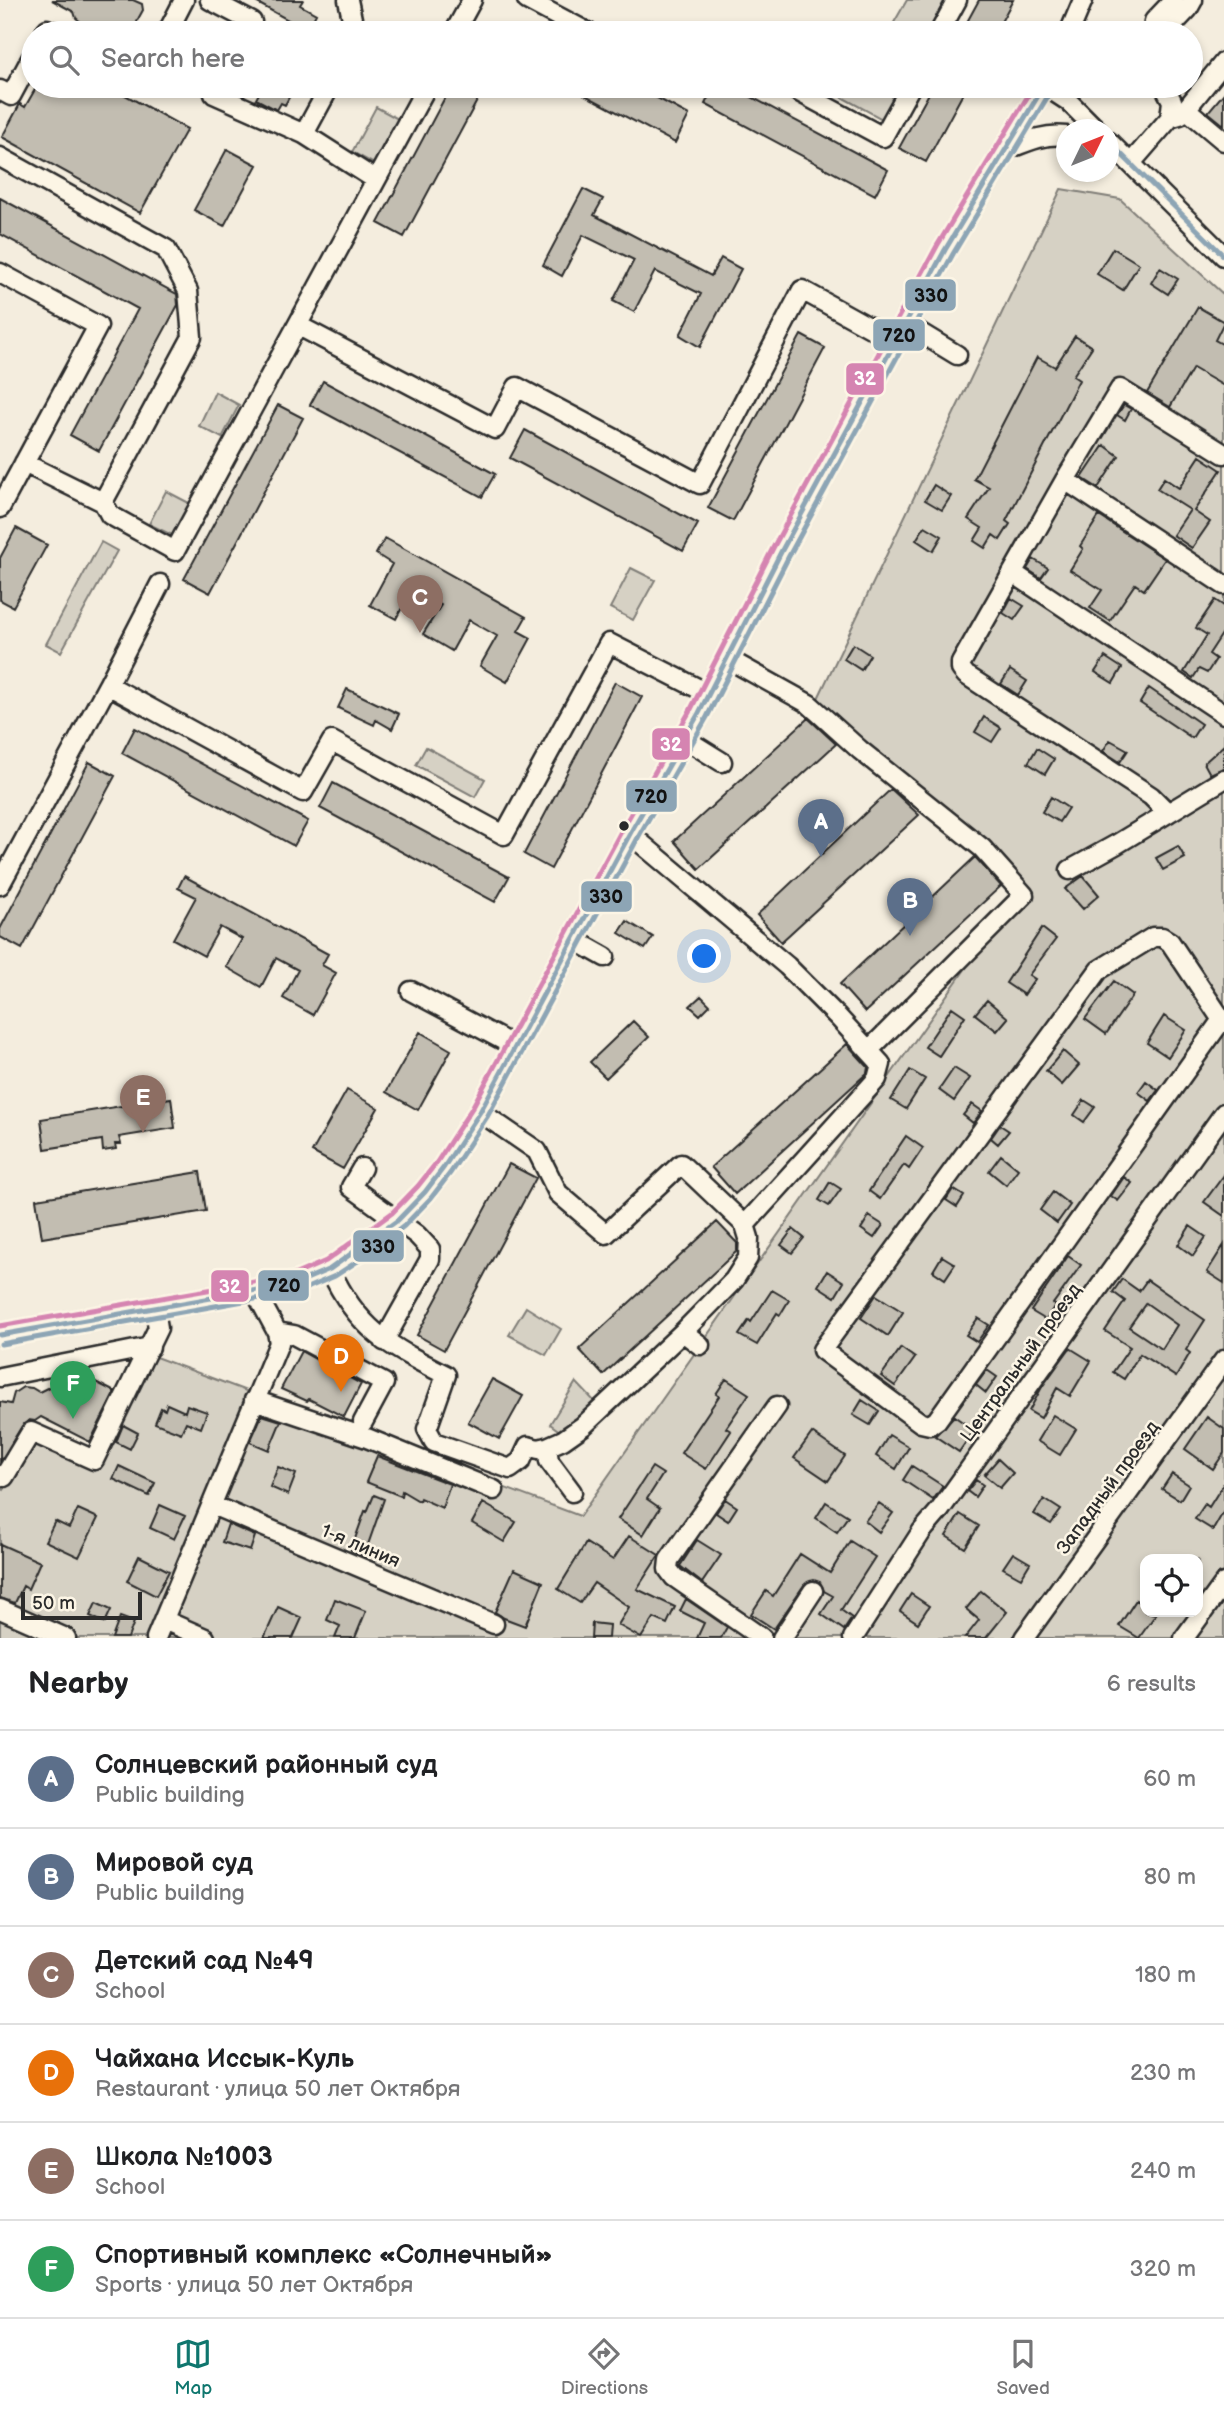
<!DOCTYPE html>
<html lang="en">
<head>
<meta charset="utf-8">
<style>
	:root { --surface:#fff; --page:#f2f2f2; --text:#202124; --muted:#757577; --line:#e0e0e0; --accent:#0f766e }
	body { margin:0; font-family:"Balsamiq Sans",sans-serif; background:var(--page); color:var(--text) }
	.controls { position:absolute; right:21px; bottom:21px; display:grid; overflow:hidden; border-radius:14px; box-shadow:0 4px 10px #0003 }
	.controls button { width:63px; height:63px; display:grid; place-items:center; padding:0; border:0; border-bottom:2px solid var(--line); background:var(--surface); color:var(--text); font:35px sans-serif }
	.compass { position:absolute; left:1056px; top:119px; width:63px; height:63px; border-radius:50%; background:var(--surface); box-shadow:0 4px 10px #0003; rotate:47deg }
	.scale { position:absolute; left:21px; bottom:18px; width:121px; box-sizing:border-box; padding-left:7px; border:4px solid #2b2b2b; border-top:0; font-size:19px; line-height:24px; white-space:nowrap; color:#2b2b2b; -webkit-text-stroke:5px #fcf5e5; paint-order:stroke }
	.you { position:absolute; left:705px; top:957px; width:24px; height:24px; margin:-18px; border:5px solid #fff; border-radius:50%; background:#1a73e8; box-shadow:0 0 0 10px #1a73e833 }
	.badge { display:grid; place-items:center; width:46px; height:46px; border-radius:50%; background:var(--accent); color:#fff; font-size:23px; font-weight:700 }
	.pin { position:absolute; translate:-50% -58px; filter:drop-shadow(0 2px 4px #0008) }
	.pin::after { content:''; position:absolute; top:37px; width:24px; height:21px; background:inherit; clip-path:polygon(0 0,100% 0,50% 100%) }
	.list { margin:0; padding:0; list-style:none }
	h2 { display:flex; justify-content:space-between; align-items:center; height:91px; margin:0; padding:0 28px; font-size:30px }
	h2 small { font-size:23px; font-weight:400; color:var(--muted) }
	.list li { display:grid; grid-template-columns:46px 1fr auto; gap:21px; align-items:center; box-sizing:border-box; height:98px; padding:0 28px; border-top:2px solid var(--line) }
	.list b { display:block; font-size:26px; white-space:nowrap }
	.list p { margin:0; font-size:23px; white-space:nowrap; color:var(--muted) }
	.list em { font-size:23px; font-style:normal; color:var(--muted) }
	.icon { flex:none; width:38px; height:38px; fill:none; stroke:currentColor; stroke-width:2; stroke-linecap:round; stroke-linejoin:round }
	.map { position:relative; flex:none; width:1224px; height:1638px; overflow:hidden }
	.search { position:absolute; background:var(--surface); box-shadow:0 4px 10px #0003; left:21px; right:21px; top:21px; height:77px; display:flex; align-items:center; gap:18px; box-sizing:border-box; padding:0 24px; border-radius:38px; color:var(--muted); font-size:26px }
	.sheet { height:679px; background:var(--surface) }
	nav { display:flex; justify-content:space-around; align-items:center; box-sizing:border-box; height:98px; border-top:2px solid var(--line); background:var(--surface); font-size:19px; color:var(--muted) }
	nav a { display:grid; justify-items:center; gap:4px }
	nav .on { color:var(--accent) }
	.map>svg:first-child { display:block }
</style>
</head>
<body>
<div class="map">
<svg width="1224" height="1638" viewBox="0 0 1224 1638">
	<rect width="100%" height="100%" fill="#f4edde"/>
	<filter id="ink" filterUnits="userSpaceOnUse"><feTurbulence type="fractalNoise" baseFrequency=".0143" numOctaves="2"/><feDisplacementMap in="SourceGraphic" scale="14" xChannelSelector="R" yChannelSelector="G"/><feConvolveMatrix kernelMatrix="1 2 1 2 8 2 1 2 1" color-interpolation-filters="sRGB"/></filter>
	<g filter="url(#ink)">
		<path fill="#d6d1c4" stroke="#807e78" stroke-width="2" fill-rule="evenodd" d="M907,0H945L928,33H888Z
			M843,86H889L885,92L894,97L882,119L838,95Z
			M376,107L400,120L376,165L352,152Z
			M1061,189L1120,199L1224,295V1638H0V1488L4,1490L32,1441L94,1471L153,1356L580,1516L1023,887L812,711ZM1145,1559H1198V1612H1145Z
			M215,392L239,405L222,438L199,426Z
			M166,491L191,504L174,536L149,524Z
			M101,542L117,551L61,652L46,644Z
			M631,568L655,580L633,620L610,608Z
			M426,747L485,779L475,797L416,765Z
			M526,1307L561,1329L546,1355L509,1335Z
			M576,1382L596,1403L577,1422L561,1432L550,1424Z"/>
		<path fill="#c2bdb1" stroke="#2b2b2b" stroke-width="2" fill-rule="evenodd" d="M52,0H133L142,4L143,10L137,21L138,25L131,33H94L76,18L74,12Z
			M252,0H303L300,5L316,14L306,33H285L292,22Z
			M979,0H1013L995,33H961Z
			M37,86H109L187,129L140,213L2,137L20,104L25,107Z
			M263,86H295L285,105L281,103L277,110L256,99Z
			M451,86H485L404,237L378,223Z
			M568,86H635L689,115L675,143Z
			M714,86H731L888,170L875,195L705,104Z
			M933,86H967L926,162L899,148Z
			M1224,93V125L1208,112Z
			M227,149L257,165L224,226L194,210Z
			M583,189L603,199L594,215L711,276L721,258L741,269L700,347L680,335L701,294L655,271L634,312L613,301L634,260L583,235L562,276L543,265Z
			M0,198L177,294L178,305L99,451L70,435L138,309L0,234Z
			M1113,248L1139,264L1123,290L1097,274Z
			M1160,268L1178,279L1168,294L1151,283Z
			M1198,307L1224,322L1215,340L1224,345V386L1193,368L1170,407L1147,393Z
			M801,335L825,348L733,521L708,508Z
			M1075,336L1092,347L1073,376L1079,380L1006,521L1010,524L1000,540L993,535L985,548L974,541L982,528L968,519L989,487L974,479L1037,357L1055,367Z
			M323,381L495,474L482,497L310,405Z
			M278,405L303,418L210,593L184,579Z
			M1124,405L1131,409L1125,420L1117,415Z
			M525,430L698,524L683,551L510,458Z
			M1104,445L1119,456L1098,488L1082,478Z
			M1200,456L1221,470L1194,511L1210,522L1192,548L1173,535L1190,510L1157,489L1164,478L1179,488Z
			M934,485L951,496L942,510L925,500Z
			M1099,516L1165,559L1144,590L1135,584L1110,621L1090,608L1102,590L1070,570L1083,549L1080,546Z
			M925,526L942,536L933,551L916,540Z
			M16,528L47,545L13,607L0,600V558Z
			M385,538L526,617L518,631L531,638L507,682L480,666L497,636L469,620L452,651L423,634L441,605L412,589L396,619L370,605L392,564L376,554Z
			M1033,559L1048,568L1041,578L1027,569Z
			M1011,598L1024,606L1014,620L1003,613Z
			M1215,600L1224,606V631L1209,654L1216,659L1207,673L1199,669L1193,678L1184,672L1207,635L1196,628Z
			M853,644L870,655L861,670L844,659Z
			M1105,657L1122,668L1113,683L1095,672Z
			M1010,670L1027,681L1018,695L1001,684Z
			M615,682L642,697L551,869L524,854Z
			M1149,688L1201,724L1192,738L1140,703Z
			M347,689L399,714L392,729L376,720L374,725L338,708Z
			M984,717L1001,728L992,742L975,732Z
			M808,718L836,744L699,869L674,841Z
			M135,728L308,821L294,846L122,753Z
			M1110,740L1128,750L1120,762L1103,751Z
			M1224,745V768L1210,774L1204,763Z
			M1037,748L1054,759L1045,774L1028,763Z
			M89,762L115,776L22,949L0,937V929Z
			M333,783L509,877L495,902L320,808Z
			M891,789L919,815L781,942L757,915Z
			M1051,797L1068,808L1059,822L1042,812Z
			M1178,846L1185,858L1163,870L1156,858Z
			M975,857L1001,886L865,1012L840,984Z
			M184,876L328,954L322,965L336,973L313,1015L283,998L298,970L276,958L261,987L226,967L242,939L220,927L204,956L173,939L196,897L178,888Z
			M1083,876L1099,895L1083,909L1065,889Z
			M627,921L653,937L645,949L619,933Z
			M1042,928L1056,939L1029,975L1035,979L1024,995L1006,983Z
			M1114,981L1133,995L1106,1034L1085,1019Z
			M701,996L710,1005L700,1015L690,1006Z
			M987,1000L1008,1018L997,1031L975,1014Z
			M952,1007L965,1016L939,1056L925,1047Z
			M1164,1016L1186,1030L1168,1057L1147,1043Z
			M633,1021L649,1037L606,1078L590,1062Z
			M420,1032L451,1050L418,1110L386,1092Z
			M847,1044L868,1067L867,1073L735,1194L711,1167Z
			M1063,1051L1079,1065L1062,1085L1046,1071Z
			M954,1068L970,1078L954,1101L939,1090Z
			M910,1070L925,1079L906,1109L891,1100Z
			M1146,1081L1158,1090L1150,1101L1138,1092Z
			M347,1090L378,1108L343,1169L312,1152Z
			M171,1098L175,1128L119,1137L121,1144H115L116,1149L103,1151L102,1140L45,1149L41,1119Z
			M1084,1100L1095,1107L1084,1122L1074,1115Z
			M972,1104L982,1111L973,1123L963,1115Z
			M1000,1125L1009,1131L998,1144L991,1138Z
			M906,1136L923,1148L909,1169L904,1165L880,1199L869,1191Z
			M1001,1155L1018,1169L1006,1185L989,1171Z
			M509,1164L536,1178L444,1350L417,1335Z
			M200,1172L206,1211L42,1238L36,1199Z
			M1224,1175V1216L1204,1202Z
			M1124,1177L1132,1183L1118,1201L1111,1196Z
			M830,1182L841,1189L829,1206L819,1200Z
			M953,1189L964,1196L957,1207L946,1200Z
			M1053,1192L1070,1205L1057,1223L1040,1210Z
			M869,1216L883,1225L874,1238L861,1229Z
			M717,1222L737,1243V1251L603,1375L579,1349Z
			M1190,1226L1206,1237L1193,1256L1178,1245Z
			M793,1229L804,1238L792,1253L781,1245Z
			M1224,1245V1283L1207,1272Z
			M942,1256L955,1264L945,1279L933,1271Z
			M1068,1256L1081,1265L1053,1304L1055,1305L1046,1320L1031,1311Z
			M827,1271L844,1282L835,1297L818,1286Z
			M1122,1279L1139,1291L1147,1280L1205,1320L1186,1350L1190,1353L1176,1377L1140,1354L1124,1379L1113,1372L1130,1347L1105,1331L1125,1301L1113,1292ZM1146,1303L1177,1325L1162,1349L1129,1327Z
			M772,1290L789,1300L780,1315L777,1313L757,1345L739,1335L749,1320L751,1322Z
			M876,1295L903,1312L888,1336L861,1318Z
			M978,1318L989,1325L977,1342L966,1335Z
			M901,1348L915,1358L895,1386L881,1376Z
			M1070,1348L1091,1361L1070,1396L1057,1388L1041,1418L1029,1411L1042,1387Z
			M301,1351L361,1384L344,1417L309,1399L307,1401L281,1389Z
			M987,1370L997,1377L986,1393L976,1385Z
			M82,1375L115,1392L90,1442L41,1417L35,1421L29,1420L22,1426L0,1462V1402L11,1404L14,1393L23,1387L32,1388L39,1392L57,1383L80,1379Z
			M492,1379L523,1396L499,1439L468,1422Z
			M726,1379L749,1394L726,1428L731,1431L706,1469L681,1453L719,1396L716,1394Z
			M862,1400L879,1411L870,1425L853,1415Z
			M167,1404L185,1412L187,1405L207,1412L201,1428L186,1422L181,1433L155,1423L161,1408L165,1410Z
			M262,1415L281,1421L269,1450L250,1442Z
			M1053,1415L1076,1429L1060,1455L1037,1441Z
			M954,1416L974,1430L959,1452L935,1436Z
			M1207,1417L1224,1429V1453L1213,1469L1185,1449Z
			M123,1425L138,1433L130,1449L116,1442Z
			M812,1433L845,1456L828,1481L794,1458Z
			M889,1435L909,1447L896,1469L876,1456Z
			M377,1456L450,1484L442,1508L420,1498L419,1501L402,1491L401,1496L366,1482Z
			M998,1459L1013,1473L1000,1488L984,1475Z
			M119,1466L155,1483L149,1496L113,1479Z
			M912,1466L943,1486L933,1500L903,1480Z
			M278,1467L296,1474L288,1495L270,1487Z
			M652,1467L663,1474L647,1499L660,1508L643,1535L618,1519Z
			M1172,1474L1189,1485L1180,1500L1162,1489Z
			M976,1480L983,1485L975,1497L967,1491Z
			M1224,1483V1511L1213,1530L1195,1519L1205,1504L1209,1507Z
			M374,1495L384,1499L364,1556L351,1550L365,1511L367,1512Z
			M725,1499L737,1507L728,1521L716,1513Z
			M1044,1499L1061,1510L1051,1524L1034,1514Z
			M826,1502L848,1516L837,1532L816,1518Z
			M483,1503L516,1522L504,1542L472,1523Z
			M879,1503L893,1513L879,1532L865,1521Z
			M160,1505L185,1516L174,1539L150,1528Z
			M78,1509L98,1518L79,1557L45,1541L55,1521L69,1528Z
			M960,1514L979,1526L965,1548L946,1536Z
			M228,1524L255,1536L250,1551L222,1542Z
			M629,1536L659,1555L637,1589L675,1607L667,1624L654,1618L641,1638L618,1625L629,1607L594,1583L580,1603L558,1589L586,1543L613,1560Z
			M697,1540L721,1555L702,1583L680,1566Z
			M850,1541L875,1557L841,1610L852,1618L844,1630L821,1614L833,1596L824,1591L820,1582L814,1580L804,1585L774,1629L751,1614L766,1591L773,1596L800,1554L830,1573Z
			M0,1544L40,1562L28,1589L23,1586L15,1603L0,1598Z
			M1013,1553L1030,1563L1021,1578L1003,1568Z
			M139,1556L169,1571L156,1596L127,1581Z
			M514,1569L543,1582L525,1626L504,1618L495,1612Z
			M981,1591L1007,1612L986,1638H965L979,1620L966,1609Z
			M911,1594L929,1606L918,1623L900,1611Z
			M335,1599L366,1611L355,1638H335L340,1626L327,1620Z
			M686,1599L727,1627L721,1638H697L704,1623L680,1611Z
			M1136,1600L1145,1606V1612L1156,1614L1139,1638L1119,1626Z
			M96,1603L111,1610L105,1623L90,1616Z
			M278,1607L302,1618L293,1638H264Z
			M120,1617L134,1622L128,1638H112Z
			M592,1623L609,1625L608,1638H591Z"/>
		<g fill="none" stroke-linecap="round" stroke-linejoin="round">
			<g stroke="#2b2b2b" stroke-width="23">
				<path id="minor" d="M210,0L252,22L246,33
					M348,0L355,33
					M527,0L589,33
					M45,33L47,29L56,33
					M167,33L184,0
					M454,33L472,0
					M939,33L957,0
					M1069,33L1083,0
					M1153,33L1154,21L1174,0
					M1165,33L1188,9L1193,0
					M219,86L214,94L304,134L330,86
					M688,86L691,88L692,86
					M788,86L883,137L911,86
					M1045,86L1068,101L1097,130
					M0,90L11,96L33,55
					M1186,109L1224,141
					M1170,118L1180,115L1186,109L1224,62
					M304,134L376,180
					M1108,141L1224,256
					M1006,150C1026,142 1045,133 1066,136
					M0,157L166,249L188,291L192,337L103,502L24,463
					M1131,163L1170,118L1172,101L1164,86
					M0,273L98,326L0,508
					M906,324L957,355
					M299,326L495,429L517,387L700,484L802,290L896,342
					M1065,480L1120,389L1224,454
					M103,502L110,515L175,551L427,86
					M1013,573L1224,714
					M728,659L809,704L860,750L982,848L1024,895L869,1050
					M108,685L160,584
					M685,739L722,762
					M1168,813L1151,796L966,675L961,669V663L1065,480L1224,585
					M630,834L787,966L838,1017L881,1064L877,1079L745,1225
					M1070,870L1117,844L1224,779
					M0,885L108,685L303,792L332,741L504,835L609,643L709,694
					M573,939L605,957
					M411,991L516,1047
					M1221,1021L937,1420L930,1425L921,1423L822,1350L1099,970L1153,937H1162L1170,942L1224,1023
					M362,1168L351,1187L417,1235L430,1249V1259L384,1341
					M330,1269C357,1329 390,1347 446,1375L427,1429L434,1442L510,1469L521,1461L528,1446L538,1449L547,1447L563,1440L583,1426L683,1332L734,1280L748,1258L749,1238L745,1225L681,1164L606,1234L558,1193L537,1151L480,1112
					M277,1332L294,1335L384,1383L363,1422
					M683,1332L700,1345
					M0,1335L123,1315L297,1283L330,1269L362,1248L398,1220L425,1192L444,1167L480,1112L632,830L699,713L781,552L945,250L1044,86
					M0,1377L150,1347
					M254,1400L367,1438L494,1490
					M547,1447L549,1461L572,1492
					M0,1475L4,1477L31,1432L94,1460L158,1328L155,1309
					M212,1505L494,1624
					M0,1609L66,1638
					M164,1620L205,1638
					M156,1638L279,1343L277,1332L255,1291
					M762,1638L674,1577L668,1569L669,1560L777,1406
					M782,1638L813,1591
					M853,1638L922,1531L940,1510L1224,1113
					M1024,1638L1224,1360
					M1184,1638L1224,1583"/>
			</g>
			<use href="#minor" stroke="#fcf5e5" stroke-width="18"/>
			<g stroke="#fcf5e5" stroke-width="10">
				<path id="bus-1" d="M1108,141L1224,256
					M0,1335L297,1283L330,1269L398,1220L425,1192L444,1167L480,1112L632,830L699,713L781,552L945,250L1044,86"/>
			</g>
			<g stroke="#fcf5e5" stroke-width="10">
				<path id="bus-2" d="M1,1344L300,1291L335,1276L367,1255L404,1226L431,1198L451,1172L487,1117L640,834L707,717L789,556L953,254L1051,91"/>
			</g>
			<g stroke="#fcf5e5" stroke-width="10">
				<path id="bus-3" d="M0,1326L294,1275L326,1261L392,1213L418,1186L437,1162L472,1108L624,826L691,709L773,548L937,246L1034,86"/>
			</g>
			<use href="#bus-1" stroke="#8da5b5" stroke-width="5"/>
			<use href="#bus-2" stroke="#8da5b5" stroke-width="5"/>
			<use href="#bus-3" stroke="#d584b1" stroke-width="5"/>
		</g>
	</g>
	<circle fill="#2b2b2b" stroke="#fcf5e5" stroke-width="2.5" cx="624" cy="826" r="6"/>
	<g text-anchor="middle" stroke-width="5" stroke-linejoin="round" paint-order="stroke">
		<g font-size="19" fill="#2b2b2b" stroke="#fcf5e5">
			<text transform="translate(1020 1362) rotate(-54)" y="7">Центральный проезд</text>
			<text transform="translate(1107 1487) rotate(-54)" y="7">Западный проезд</text>
			<text transform="translate(361 1545) rotate(23)" y="7">1-я линия</text>
		</g>
	</g>
	<g stroke="#fcf5e5" stroke-width="2.5">
		<rect x="904" y="278" width="53" height="34" rx="7" fill="#8da5b5"/>
		<rect x="872" y="318" width="54" height="34" rx="7" fill="#8da5b5"/>
		<rect x="845" y="362" width="40" height="34" rx="7" fill="#d584b1"/>
		<rect x="651" y="727" width="40" height="34" rx="7" fill="#d584b1"/>
		<rect x="625" y="779" width="53" height="34" rx="7" fill="#8da5b5"/>
		<rect x="580" y="880" width="53" height="33" rx="7" fill="#8da5b5"/>
		<rect x="352" y="1229" width="53" height="34" rx="7" fill="#8da5b5"/>
		<rect x="257" y="1269" width="53" height="33" rx="7" fill="#8da5b5"/>
		<rect x="210" y="1269" width="40" height="34" rx="7" fill="#d584b1"/>
	</g>
	<g font-size="19" text-anchor="middle" font-weight="bold" fill="#fff">
		<text x="865" y="385">32</text>
		<text x="671" y="751">32</text>
		<text x="230" y="1293">32</text>
	</g>
	<g font-size="19" text-anchor="middle" font-weight="bold" fill="#111">
		<text x="931" y="302">330</text>
		<text x="899" y="342">720</text>
		<text x="651" y="803">720</text>
		<text x="606" y="903">330</text>
		<text x="378" y="1253">330</text>
		<text x="284" y="1292">720</text>
	</g>
</svg>
<div class="controls">
<button><svg class="icon" aria-label="locate" viewBox="0 0 24 24"><circle cx="12" cy="12" r="6"/><path d="M12 2v4M12 18v4M2 12h4M18 12h4"/></svg></button>
</div>
<svg class="compass" viewBox="-18 -18 36 36"><path d="M0-13l5 13h-10z" fill="#e53935"/><path d="M0 13l5-13h-10z" fill="#757577"/></svg>
<div class="scale">50 m</div>
<div class="you"></div>
<div class="pin badge" style="left:821px;top:857px;background:#5c6f8a">A</div>
<div class="pin badge" style="left:910px;top:936px;background:#5c6f8a">B</div>
<div class="pin badge" style="left:420px;top:633px;background:#8d6e63">C</div>
<div class="pin badge" style="left:341px;top:1392px;background:#e8710a">D</div>
<div class="pin badge" style="left:143px;top:1133px;background:#8d6e63">E</div>
<div class="pin badge" style="left:73px;top:1419px;background:#2e9e5b">F</div>
<div class="search"><svg class="icon" aria-label="search" viewBox="0 0 24 24"><circle cx="10" cy="10" r="6"/><path d="M15 15l6 6"/></svg>Search here</div>
</div>
<section class="sheet">
<h2>Nearby<small>6 results</small></h2>
<ul class="list">
<li><span class="badge" style="background:#5c6f8a">A</span><div><b>Солнцевский районный суд</b><p>Public building</p></div><em>60 m</em></li>
<li><span class="badge" style="background:#5c6f8a">B</span><div><b>Мировой суд</b><p>Public building</p></div><em>80 m</em></li>
<li><span class="badge" style="background:#8d6e63">C</span><div><b>Детский сад №49</b><p>School</p></div><em>180 m</em></li>
<li><span class="badge" style="background:#e8710a">D</span><div><b>Чайхана Иссык-Куль</b><p>Restaurant · улица 50 лет Октября</p></div><em>230 m</em></li>
<li><span class="badge" style="background:#8d6e63">E</span><div><b>Школа №1003</b><p>School</p></div><em>240 m</em></li>
<li><span class="badge" style="background:#2e9e5b">F</span><div><b>Спортивный комплекс «Солнечный»</b><p>Sports · улица 50 лет Октября</p></div><em>320 m</em></li>
</ul>
</section>
<nav>
<a class="on"><svg class="icon" aria-label="map" viewBox="0 0 24 24"><path d="M3 6l6-2 6 2 6-2v14l-6 2-6-2-6 2zM9 4v14M15 6v14"/></svg>Map</a>
<a><svg class="icon" aria-label="directions" viewBox="0 0 24 24"><path d="M12 3l9 9-9 9-9-9zM9 14v-3h6M13 9l2 2-2 2"/></svg>Directions</a>
<a><svg class="icon" aria-label="saved" viewBox="0 0 24 24"><path d="M7 4h10v16l-5-4-5 4z"/></svg>Saved</a>
</nav>
</body>
</html>
